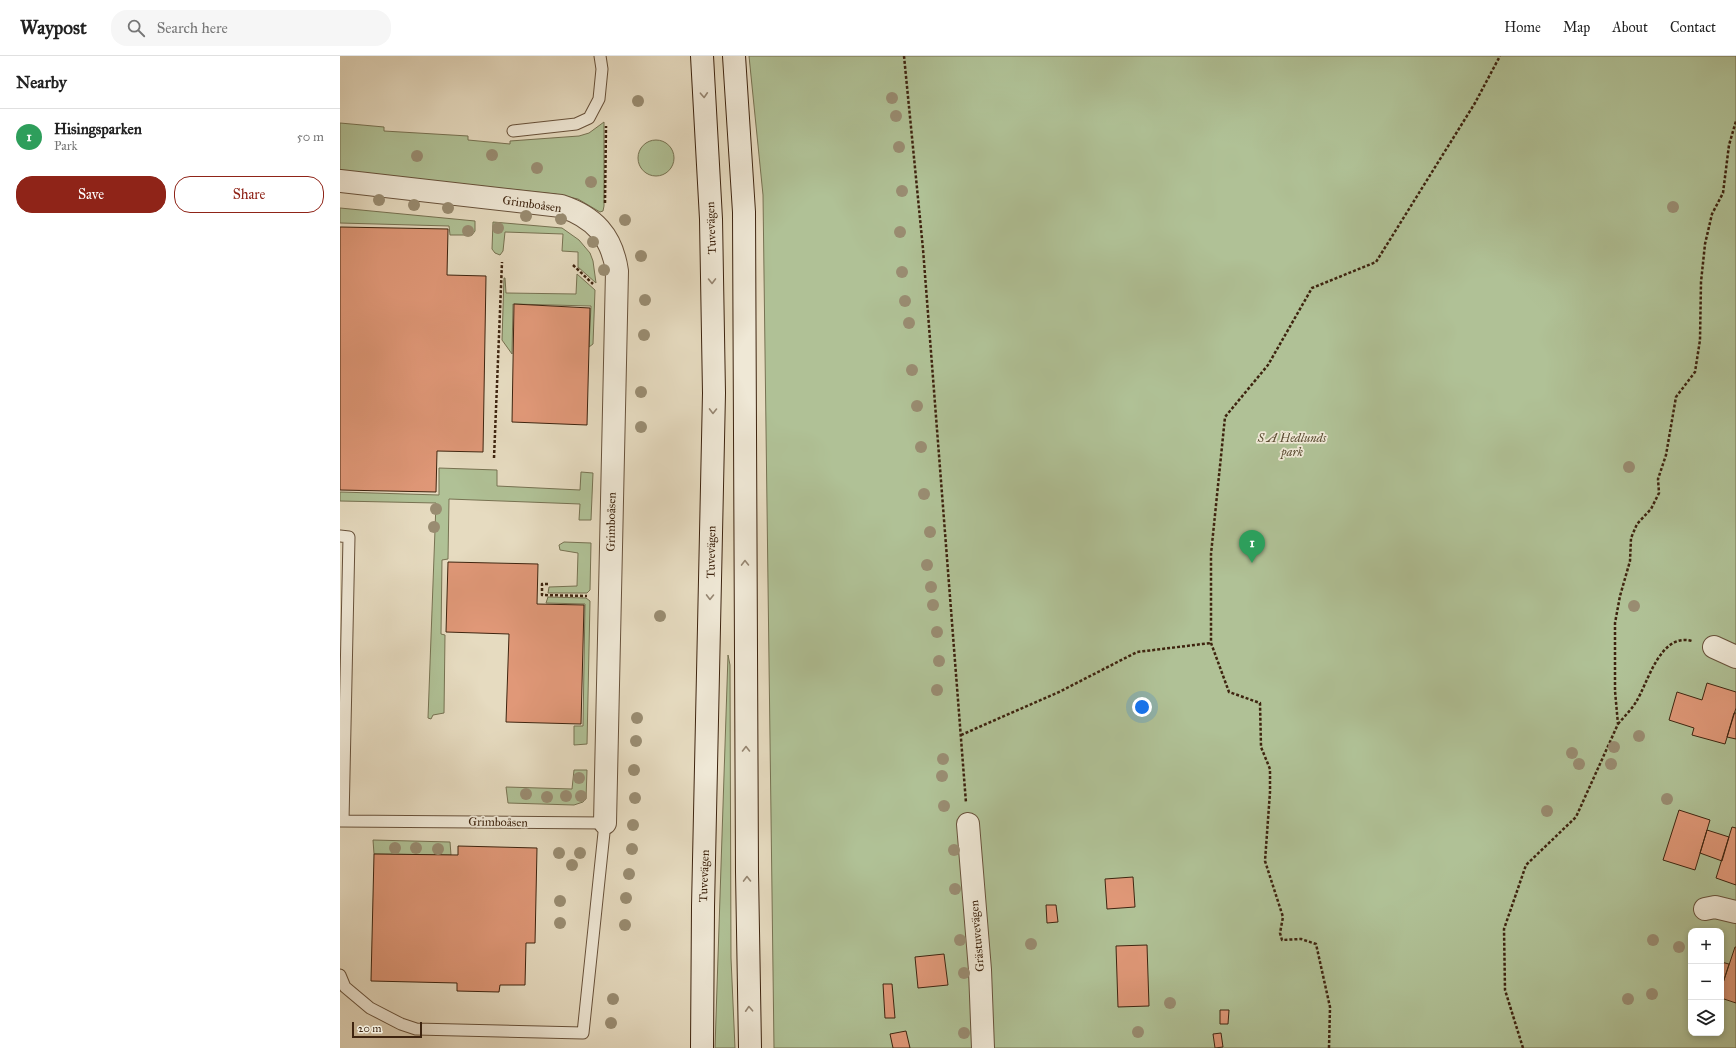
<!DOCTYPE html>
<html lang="en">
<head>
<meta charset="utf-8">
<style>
	:root { --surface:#fff; --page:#f6f6f6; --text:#222; --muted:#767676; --line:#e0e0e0; --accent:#8f2418 }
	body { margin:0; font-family:"IM FELL Great Primer",serif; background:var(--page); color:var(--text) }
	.controls { position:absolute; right:12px; bottom:12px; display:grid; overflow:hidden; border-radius:8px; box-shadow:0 2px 6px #0003 }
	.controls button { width:36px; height:36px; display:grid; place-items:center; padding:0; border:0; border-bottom:1px solid var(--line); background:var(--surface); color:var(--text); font:20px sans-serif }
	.scale { position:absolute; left:12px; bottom:10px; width:70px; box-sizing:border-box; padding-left:4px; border:2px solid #3e240f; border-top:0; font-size:11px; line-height:14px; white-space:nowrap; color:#3e240f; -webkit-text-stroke:3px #efe8d6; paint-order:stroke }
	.you { position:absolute; left:802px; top:651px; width:14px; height:14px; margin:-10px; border:3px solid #fff; border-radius:50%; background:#1a73e8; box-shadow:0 0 0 6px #1a73e833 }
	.badge { display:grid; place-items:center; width:26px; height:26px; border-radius:50%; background:var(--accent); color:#fff; font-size:13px; font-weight:700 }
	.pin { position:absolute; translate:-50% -33px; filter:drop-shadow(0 1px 2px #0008) }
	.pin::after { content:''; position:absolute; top:21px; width:14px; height:12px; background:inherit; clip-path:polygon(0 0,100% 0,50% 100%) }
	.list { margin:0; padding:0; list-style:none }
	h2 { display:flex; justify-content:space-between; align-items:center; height:52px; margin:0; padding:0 16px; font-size:17px }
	h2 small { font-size:13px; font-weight:400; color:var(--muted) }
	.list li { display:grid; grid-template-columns:26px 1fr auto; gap:12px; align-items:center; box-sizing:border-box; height:56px; padding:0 16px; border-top:1px solid var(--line) }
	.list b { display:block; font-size:15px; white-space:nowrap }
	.list p { margin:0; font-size:13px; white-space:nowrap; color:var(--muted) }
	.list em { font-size:13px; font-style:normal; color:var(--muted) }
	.actions { display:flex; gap:8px; padding:12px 16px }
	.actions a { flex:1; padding:9px 0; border:1px solid var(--accent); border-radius:16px; text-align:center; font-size:14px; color:var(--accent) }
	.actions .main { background:var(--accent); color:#fff }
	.icon { flex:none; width:22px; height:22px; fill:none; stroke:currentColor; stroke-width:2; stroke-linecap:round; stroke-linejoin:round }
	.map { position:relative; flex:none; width:1396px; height:992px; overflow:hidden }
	header { display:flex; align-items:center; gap:24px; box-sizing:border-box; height:56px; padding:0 20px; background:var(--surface); border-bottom:1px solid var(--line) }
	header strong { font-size:19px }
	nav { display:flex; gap:22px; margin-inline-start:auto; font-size:14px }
	.search { width:280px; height:36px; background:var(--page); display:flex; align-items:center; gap:10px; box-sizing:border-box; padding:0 14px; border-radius:16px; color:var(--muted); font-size:15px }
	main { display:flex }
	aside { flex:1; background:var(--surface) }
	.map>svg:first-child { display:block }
</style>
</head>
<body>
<header>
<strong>Waypost</strong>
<div class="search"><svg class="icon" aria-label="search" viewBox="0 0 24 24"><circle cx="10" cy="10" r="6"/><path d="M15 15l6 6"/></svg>Search here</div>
<nav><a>Home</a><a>Map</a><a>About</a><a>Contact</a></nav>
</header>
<main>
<aside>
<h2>Nearby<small></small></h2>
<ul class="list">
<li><span class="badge" style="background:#2e9e5b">1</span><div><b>Hisingsparken</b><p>Park</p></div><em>50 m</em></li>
</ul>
<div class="actions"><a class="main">Save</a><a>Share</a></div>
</aside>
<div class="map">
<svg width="1396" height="992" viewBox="0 0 1396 992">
	<rect width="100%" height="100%" fill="#e6dbc0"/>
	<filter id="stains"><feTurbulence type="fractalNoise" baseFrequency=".005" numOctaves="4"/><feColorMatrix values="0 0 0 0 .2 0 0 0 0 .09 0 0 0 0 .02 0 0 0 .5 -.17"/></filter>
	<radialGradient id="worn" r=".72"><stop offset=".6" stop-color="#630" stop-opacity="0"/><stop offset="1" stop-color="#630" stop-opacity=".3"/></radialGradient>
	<path fill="#b0c196" stroke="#777252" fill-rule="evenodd" d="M409,0H1396V992H434L423,139ZM1351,875H1381V977H1351Z
		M264,66V150L263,155L260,156L238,143L215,138L0,115V67L44,71V75L128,80V84L170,88V85L239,80L249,77Z
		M298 102a18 18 0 1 1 36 0a18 18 0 1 1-36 0Z
		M0,152L135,165V175L132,179H110L109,170L0,167Z
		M153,166L222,172L239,184L250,197L253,205L256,227L238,211V196L222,195L223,178L165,176L163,195L160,199L155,197L152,193Z
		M237,218L255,234L253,288L249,291L251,250L173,248L172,298L162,284L164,222H165L166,237L236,238Z
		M99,412L157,414V430L240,434L241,416L253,417L251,464H239L240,448L109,443L108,503L102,504L101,578L105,579L104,657L93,659L91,663L88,662L96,447L0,445V436L99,439Z
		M224,486L251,487L250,534L247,537H208L209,531L237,530L238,497L220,494L219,489Z
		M208,541L246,542L250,545L247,688L234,689V670H243L245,548L206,547Z
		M388,599L390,609L391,902L395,992H375Z
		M234,714H247L246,743L243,746L234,749L168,747L166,731L232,733Z
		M33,784L110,786L111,799L34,798Z"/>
	<path fill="#e09878" stroke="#3e240f" d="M0,171L108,173L107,219L146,220L143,396L97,395L96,436L0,434Z
		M174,248L250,252L247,369L172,366Z
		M108,506L198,508L197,548L244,549L241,668L166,666L169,578L106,576Z
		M1367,627L1396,636V652L1385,688L1352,679L1354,672L1329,664L1337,636L1362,644Z
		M1394,657H1396V683L1387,681Z
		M1339,754L1370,764L1355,814L1323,804Z
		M1392,771L1396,772V829L1376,822Z
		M1367,774L1389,781L1382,805L1360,797Z
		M118,790L197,792L195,887H186L185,929H160L159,936L117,935V927L31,925L34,798L118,799Z
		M793,821L795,851L767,853L765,823Z
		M706,849H716L718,866L707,867Z
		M807,889L809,950L778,951L776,890Z
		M1395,891H1396V947L1381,942V933Z
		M604,898L608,929L578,932L575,901Z
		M1381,906L1389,908L1381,933Z
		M543,928H552L555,962H545Z
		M880,954H889L888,968H880Z
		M566,975L570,992H553L550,978Z
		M881,977L883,991L875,992L873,978Z"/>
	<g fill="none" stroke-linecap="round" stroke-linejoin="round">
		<g stroke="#68523b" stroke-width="13">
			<path id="service" d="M173,75L236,68L249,62L259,43L262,13L260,0
				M0,480L9,481L3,765
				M0,765L265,767L243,977L76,973L61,968L30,952L5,931L0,919"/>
		</g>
		<g stroke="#68523b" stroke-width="24">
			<path id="minor" d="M0,125L221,150C254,161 272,180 277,215L265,767
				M1374,591L1396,601
				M628,768L640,914L643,992
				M1365,853L1375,851L1396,856"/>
		</g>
		<g stroke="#3e240f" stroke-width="24">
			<path id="secondary" d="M394,0L404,156L407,816L410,992
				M362,992L363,851L374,337L371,163L362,0"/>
		</g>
		<path stroke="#3e240f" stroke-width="2.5" stroke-dasharray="3 2" stroke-linecap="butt" d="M564,0L583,193L626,747
			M265,147L266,70
			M233,209L253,228
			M154,402L162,206
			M208,528H202V539L247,540
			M1278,668C1284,661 1291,654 1296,646C1308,627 1320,576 1352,585
			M621,679L719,636L797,596L871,587
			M989,992L990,951L976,888L961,883L942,884L940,877L943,861L925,805L930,736V713L921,691L920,647L889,636L871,587V498L885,361L928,309L972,232L1036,206L1135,47L1160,0
			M1183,992L1165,934L1164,873L1186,809L1236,761L1278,668L1275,635V567L1280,540L1290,505L1291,482L1297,468L1311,453L1319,437L1318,423L1326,399L1336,341L1355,316L1360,284L1361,226L1365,188L1372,158L1383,137L1389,89L1396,65"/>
		<use href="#service" stroke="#efe8d6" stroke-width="11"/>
		<use href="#minor" stroke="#efe8d6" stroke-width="22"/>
		<use href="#secondary" stroke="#efe8d6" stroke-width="22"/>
	</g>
	<g fill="#998c71">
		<circle cx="552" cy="42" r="6"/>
		<circle cx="298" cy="45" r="6"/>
		<circle cx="556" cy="60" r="6"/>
		<circle cx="559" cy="91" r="6"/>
		<circle cx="152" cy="99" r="6"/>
		<circle cx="77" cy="100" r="6"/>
		<circle cx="197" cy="112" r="6"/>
		<circle cx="251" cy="126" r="6"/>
		<circle cx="562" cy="135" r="6"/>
		<circle cx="39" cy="144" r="6"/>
		<circle cx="74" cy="149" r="6"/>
		<circle cx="1333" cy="151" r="6"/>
		<circle cx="108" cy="152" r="6"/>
		<circle cx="186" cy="160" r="6"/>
		<circle cx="221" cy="163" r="6"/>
		<circle cx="285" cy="164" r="6"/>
		<circle cx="158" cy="172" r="6"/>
		<circle cx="128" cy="175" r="6"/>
		<circle cx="560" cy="176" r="6"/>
		<circle cx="253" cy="186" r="6"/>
		<circle cx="301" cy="200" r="6"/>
		<circle cx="264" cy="214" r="6"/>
		<circle cx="562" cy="216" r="6"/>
		<circle cx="305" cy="244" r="6"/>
		<circle cx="565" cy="245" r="6"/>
		<circle cx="569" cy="267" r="6"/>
		<circle cx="304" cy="279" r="6"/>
		<circle cx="572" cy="314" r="6"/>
		<circle cx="301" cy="336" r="6"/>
		<circle cx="577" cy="350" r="6"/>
		<circle cx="301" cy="371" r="6"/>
		<circle cx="581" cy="391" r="6"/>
		<circle cx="1289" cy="411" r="6"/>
		<circle cx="584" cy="438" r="6"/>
		<circle cx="96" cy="453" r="6"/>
		<circle cx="94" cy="471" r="6"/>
		<circle cx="590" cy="476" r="6"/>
		<circle cx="587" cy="509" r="6"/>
		<circle cx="591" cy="531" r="6"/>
		<circle cx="593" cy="549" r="6"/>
		<circle cx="1294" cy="550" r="6"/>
		<circle cx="320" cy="560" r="6"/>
		<circle cx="597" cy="576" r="6"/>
		<circle cx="599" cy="605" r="6"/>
		<circle cx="597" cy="634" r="6"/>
		<circle cx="297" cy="662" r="6"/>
		<circle cx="1299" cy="680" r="6"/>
		<circle cx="296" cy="685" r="6"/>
		<circle cx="1274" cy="691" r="6"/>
		<circle cx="1232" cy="697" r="6"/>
		<circle cx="603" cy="703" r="6"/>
		<circle cx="1239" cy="708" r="6"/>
		<circle cx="1271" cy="708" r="6"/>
		<circle cx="294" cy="714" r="6"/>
		<circle cx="602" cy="720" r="6"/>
		<circle cx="239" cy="722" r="6"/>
		<circle cx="186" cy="738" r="6"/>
		<circle cx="226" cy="740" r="6"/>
		<circle cx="241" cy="740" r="6"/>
		<circle cx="207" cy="741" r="6"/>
		<circle cx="295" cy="742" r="6"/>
		<circle cx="1327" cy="743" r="6"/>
		<circle cx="604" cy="750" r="6"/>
		<circle cx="1207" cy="755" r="6"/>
		<circle cx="293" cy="769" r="6"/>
		<circle cx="55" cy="792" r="6"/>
		<circle cx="76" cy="792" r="6"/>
		<circle cx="98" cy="793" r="6"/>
		<circle cx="292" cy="793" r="6"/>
		<circle cx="614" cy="794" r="6"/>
		<circle cx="219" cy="797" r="6"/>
		<circle cx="240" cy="797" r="6"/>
		<circle cx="232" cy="809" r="6"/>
		<circle cx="289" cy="818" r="6"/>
		<circle cx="615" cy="833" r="6"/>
		<circle cx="286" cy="842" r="6"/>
		<circle cx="220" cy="845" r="6"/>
		<circle cx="220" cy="867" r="6"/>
		<circle cx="285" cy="869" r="6"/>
		<circle cx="620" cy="884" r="6"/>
		<circle cx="1313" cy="884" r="6"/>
		<circle cx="691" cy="888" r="6"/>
		<circle cx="1339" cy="891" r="6"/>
		<circle cx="624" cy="917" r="6"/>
		<circle cx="1312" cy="938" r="6"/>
		<circle cx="273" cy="943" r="6"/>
		<circle cx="1288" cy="943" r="6"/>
		<circle cx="830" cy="947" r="6"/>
		<circle cx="271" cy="967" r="6"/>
		<circle cx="798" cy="976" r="6"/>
		<circle cx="624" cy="977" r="6"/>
	</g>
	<defs><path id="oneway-chevron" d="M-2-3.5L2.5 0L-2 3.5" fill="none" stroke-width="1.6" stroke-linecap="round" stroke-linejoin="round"/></defs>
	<g stroke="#968672">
		<use href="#oneway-chevron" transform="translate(364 39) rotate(87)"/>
		<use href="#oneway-chevron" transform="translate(372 225) rotate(89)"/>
		<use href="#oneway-chevron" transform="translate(373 355) rotate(91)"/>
		<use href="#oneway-chevron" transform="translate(405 507) rotate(-91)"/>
		<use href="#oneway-chevron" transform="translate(370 541) rotate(91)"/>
		<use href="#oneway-chevron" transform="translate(406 693) rotate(-90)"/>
		<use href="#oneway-chevron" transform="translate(407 823) rotate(-91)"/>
		<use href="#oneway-chevron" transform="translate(409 953) rotate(-93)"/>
	</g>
	<g text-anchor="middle" stroke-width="3.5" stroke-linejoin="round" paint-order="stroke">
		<g font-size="12" fill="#3e240f" stroke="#efe8d6">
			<text transform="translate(192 148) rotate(8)" y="4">Grimboåsen</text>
			<text transform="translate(371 172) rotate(-92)" y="4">Tuvevägen</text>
			<text transform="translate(271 466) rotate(-89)" y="4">Grimboåsen</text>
			<text transform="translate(371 496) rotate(-89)" y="4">Tuvevägen</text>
			<text transform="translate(158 766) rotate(1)" y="4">Grimboåsen</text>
			<text transform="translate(364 820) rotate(-88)" y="4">Tuvevägen</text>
			<text transform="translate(637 880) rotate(-95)" y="4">Grästuvevägen</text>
		</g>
		<g font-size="12" font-style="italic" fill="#5a4b31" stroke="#efe8d6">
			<text x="952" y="386">S A Hedlunds<tspan x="952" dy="14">park</tspan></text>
		</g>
	</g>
	<rect width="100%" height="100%" filter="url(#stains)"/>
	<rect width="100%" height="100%" fill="url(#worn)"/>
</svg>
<div class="controls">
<button>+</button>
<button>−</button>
<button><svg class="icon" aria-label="layers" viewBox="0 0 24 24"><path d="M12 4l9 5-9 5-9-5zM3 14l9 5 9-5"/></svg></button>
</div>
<div class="scale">20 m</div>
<div class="you"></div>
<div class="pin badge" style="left:912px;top:507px;background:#2e9e5b">1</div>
</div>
</main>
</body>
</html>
